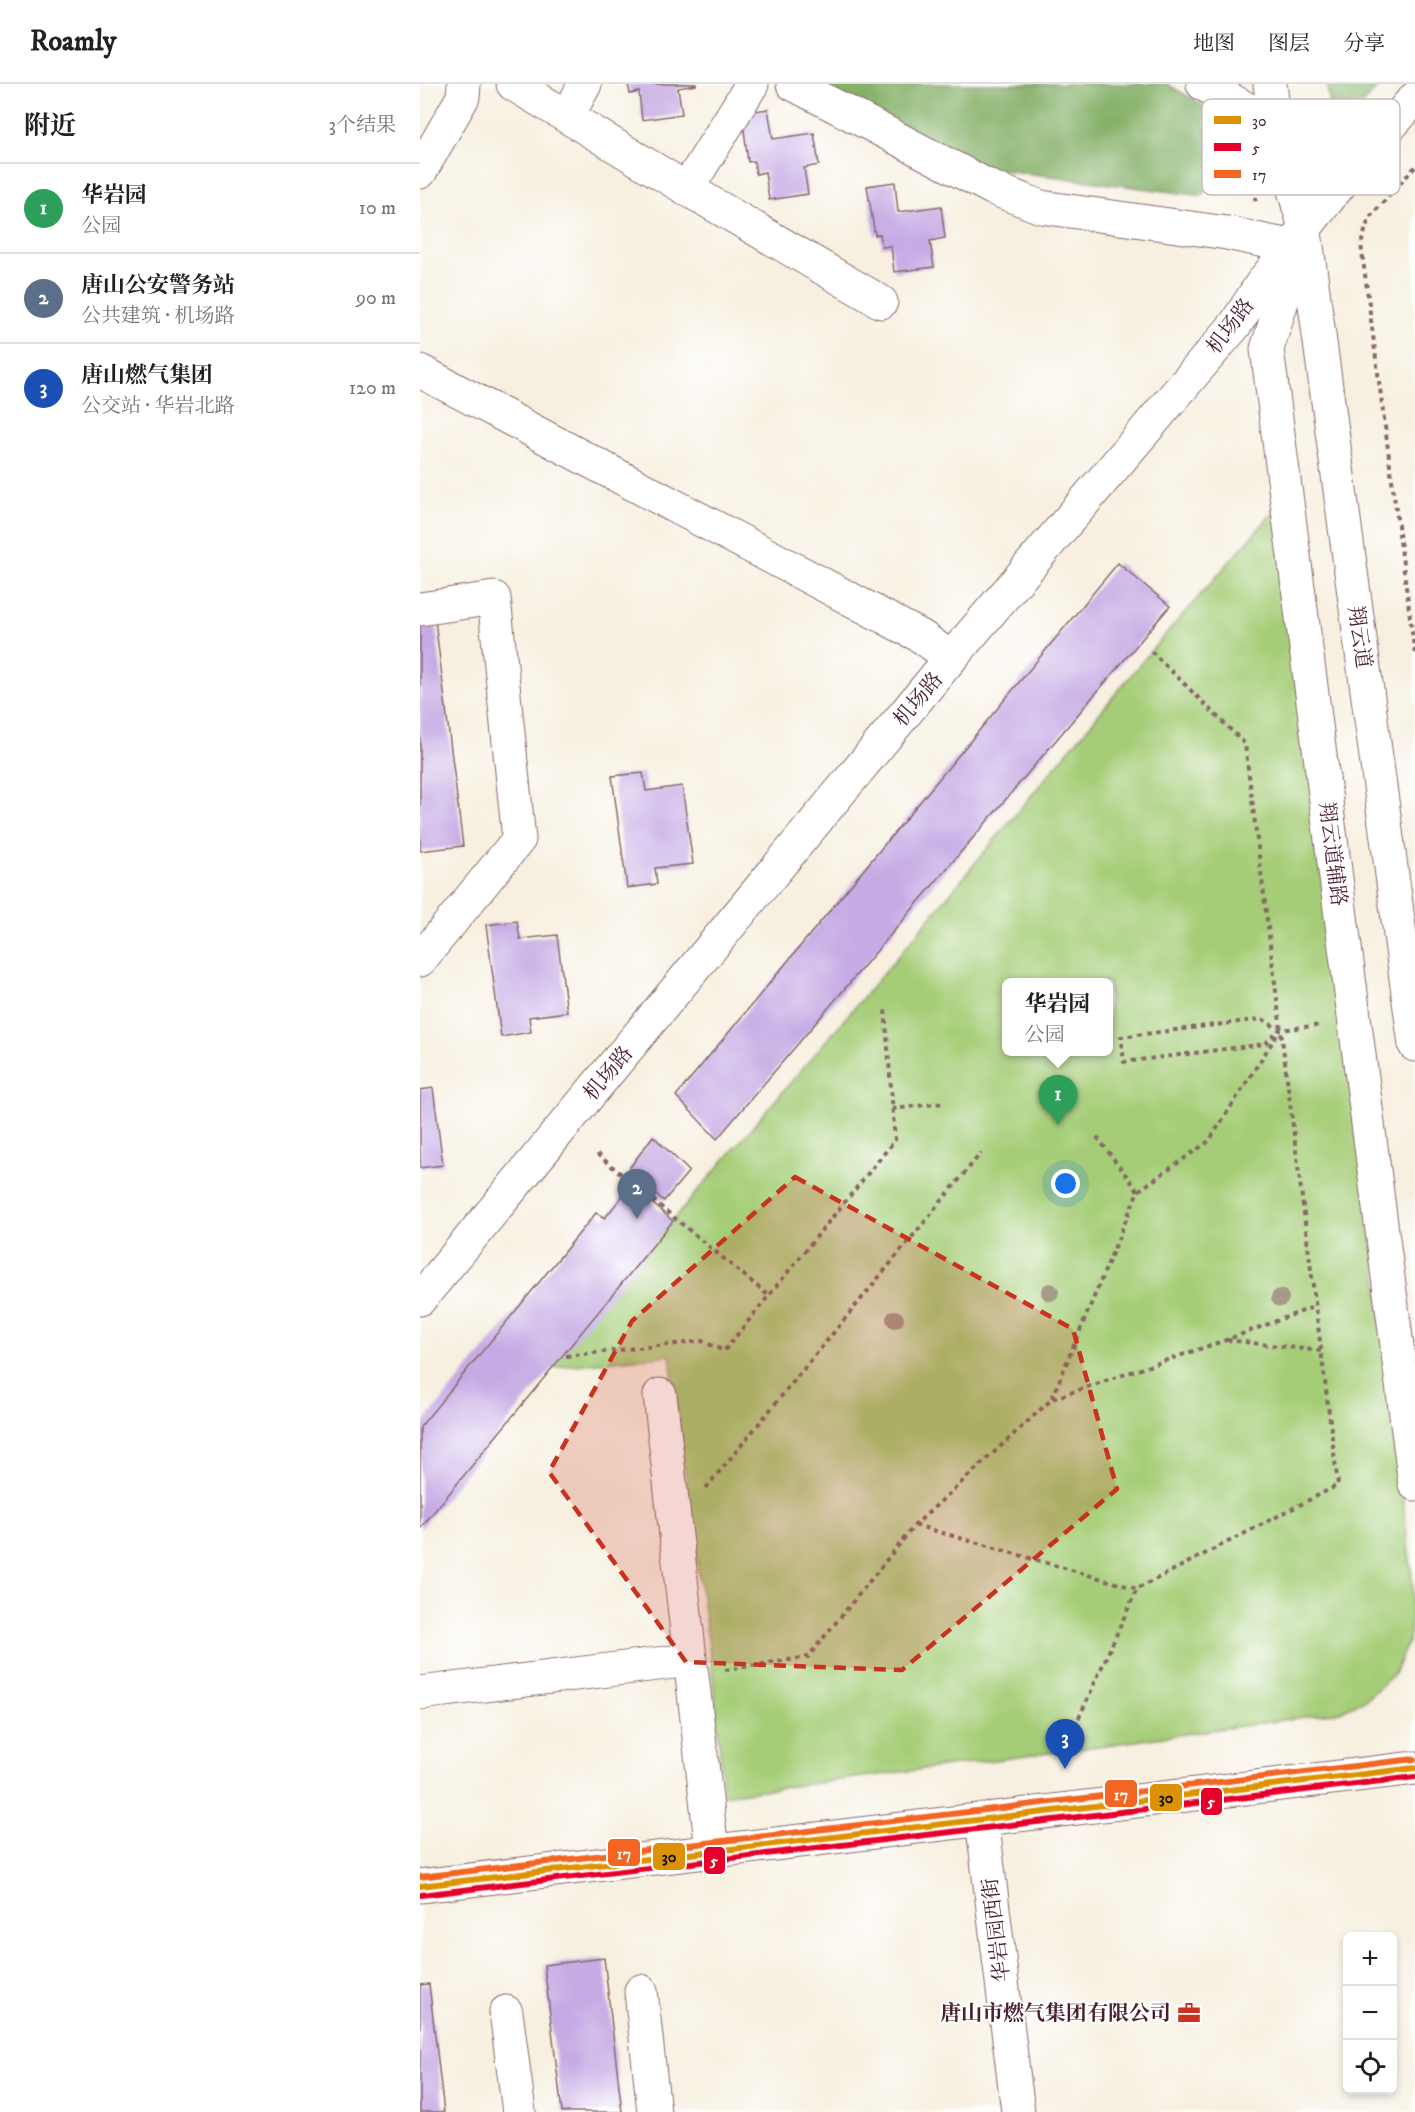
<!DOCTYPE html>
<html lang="zh">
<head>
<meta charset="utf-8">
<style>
	:root { --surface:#fff; --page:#f6f6f6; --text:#202124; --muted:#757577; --line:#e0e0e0; --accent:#c8321e }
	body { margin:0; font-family:"IM FELL DW Pica","Noto Serif SC",serif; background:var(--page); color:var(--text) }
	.controls { position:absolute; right:18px; bottom:18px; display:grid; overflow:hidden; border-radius:9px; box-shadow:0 3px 9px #0003 }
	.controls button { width:54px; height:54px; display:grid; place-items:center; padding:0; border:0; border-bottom:2px solid var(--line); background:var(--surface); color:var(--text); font:30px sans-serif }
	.you { position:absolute; left:646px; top:1100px; width:21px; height:21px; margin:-15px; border:4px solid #fff; border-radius:50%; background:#1a73e8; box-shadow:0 0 0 9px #1a73e833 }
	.badge { display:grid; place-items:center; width:39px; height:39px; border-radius:50%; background:var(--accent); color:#fff; font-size:20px; font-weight:700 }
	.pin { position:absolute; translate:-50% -50px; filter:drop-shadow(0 2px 3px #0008) }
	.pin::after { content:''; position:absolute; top:32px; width:21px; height:18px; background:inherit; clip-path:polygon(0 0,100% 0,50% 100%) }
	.popup { position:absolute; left:582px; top:894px; width:111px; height:78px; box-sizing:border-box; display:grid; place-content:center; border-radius:9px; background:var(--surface); filter:drop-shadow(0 2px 4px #0005); font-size:20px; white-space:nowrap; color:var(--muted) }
	.popup b { font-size:22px; color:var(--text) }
	.popup::after { content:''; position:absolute; left:50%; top:100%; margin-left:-12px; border:12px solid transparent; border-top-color:var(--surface) }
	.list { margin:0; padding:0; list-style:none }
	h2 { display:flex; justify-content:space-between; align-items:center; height:78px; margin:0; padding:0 24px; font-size:26px }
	h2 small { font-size:20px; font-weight:400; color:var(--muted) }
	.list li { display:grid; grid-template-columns:39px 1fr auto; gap:18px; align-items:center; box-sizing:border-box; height:90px; padding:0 24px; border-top:2px solid var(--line) }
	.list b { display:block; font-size:22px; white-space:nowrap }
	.list p { margin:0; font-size:20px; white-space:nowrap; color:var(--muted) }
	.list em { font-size:20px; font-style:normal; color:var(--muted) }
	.icon { flex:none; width:33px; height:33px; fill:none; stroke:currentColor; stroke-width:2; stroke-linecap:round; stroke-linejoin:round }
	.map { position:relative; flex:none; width:995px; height:2028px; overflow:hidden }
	header { display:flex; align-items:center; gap:36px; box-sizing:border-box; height:84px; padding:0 30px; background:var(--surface); border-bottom:2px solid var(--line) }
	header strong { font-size:28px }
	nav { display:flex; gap:33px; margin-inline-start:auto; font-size:21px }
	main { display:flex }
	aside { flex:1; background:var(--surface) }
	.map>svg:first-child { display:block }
</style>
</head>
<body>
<header>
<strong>Roamly</strong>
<nav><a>地图</a><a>图层</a><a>分享</a></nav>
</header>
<main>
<aside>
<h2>附近<small>3个结果</small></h2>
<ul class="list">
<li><span class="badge" style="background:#2e9e5b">1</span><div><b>华岩园</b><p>公园</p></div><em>10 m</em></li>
<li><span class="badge" style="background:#5c6f8a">2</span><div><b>唐山公安警务站</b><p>公共建筑 · 机场路</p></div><em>90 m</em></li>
<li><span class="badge" style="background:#1a4fb4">3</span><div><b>唐山燃气集团</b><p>公交站 · 华岩北路</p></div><em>120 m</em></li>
</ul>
</aside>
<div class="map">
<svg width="995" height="2028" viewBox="0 0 995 2028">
	<rect width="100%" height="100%" fill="#fff"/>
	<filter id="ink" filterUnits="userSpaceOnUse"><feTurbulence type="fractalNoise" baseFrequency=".0167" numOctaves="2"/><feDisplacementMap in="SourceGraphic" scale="12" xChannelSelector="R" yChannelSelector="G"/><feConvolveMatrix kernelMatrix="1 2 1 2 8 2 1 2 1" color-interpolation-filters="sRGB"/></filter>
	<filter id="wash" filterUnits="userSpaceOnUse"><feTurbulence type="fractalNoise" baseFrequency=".008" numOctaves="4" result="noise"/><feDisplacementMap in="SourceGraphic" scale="24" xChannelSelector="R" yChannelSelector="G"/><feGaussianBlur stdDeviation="1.35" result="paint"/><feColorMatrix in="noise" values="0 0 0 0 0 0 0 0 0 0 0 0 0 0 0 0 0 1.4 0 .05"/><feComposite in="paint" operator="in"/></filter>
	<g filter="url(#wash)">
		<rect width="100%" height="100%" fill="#f7f0e0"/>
		<path fill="#a5cd77" stroke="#787651" stroke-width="1.5" fill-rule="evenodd" d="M864,416L930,960L993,1503L990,1553L974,1590L946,1615L920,1628L644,1667L304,1711C299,1664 296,1617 290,1570C276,1470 262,1371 250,1271L127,1284L480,870L731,567ZM587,898H689V968H587Z"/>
		<path fill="#84b068" stroke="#67684a" stroke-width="1.5" d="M399,0H747L783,21L791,98L782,112L545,81Z
			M907,0H960L927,38L911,31Z"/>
		<g id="blocks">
			<path fill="#c5aae4" d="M208,0H276V1L258,4L262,30L222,36L219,8L210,10Z
				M348,25L353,55L394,49L399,81L384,84L388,110L349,116L345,88L336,90L334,77L328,78L322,29Z
				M475,98L478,128L521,122L525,154L510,157L514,183L474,188L471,162L462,163L460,150L455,151L447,102Z
				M698,479L750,522L297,1055L256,1012Z
				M14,528L43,762L0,767V530Z
				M223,689L226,707L262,702L273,780L235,784L237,800L207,804L192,692Z
				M97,837L100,855L137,851L147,928L109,933L111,948L81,953L66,841Z
				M13,1004L23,1081L0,1084V1006Z
				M233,1052L269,1087L244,1117L208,1086Z
				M211,1101L253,1137L0,1445V1343L176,1129L185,1134Z
				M184,1874L202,2028H142L124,1881Z
				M9,1900L24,2028H0V1901Z"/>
		</g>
	</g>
	<g filter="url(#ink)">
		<use href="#blocks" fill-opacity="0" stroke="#87686a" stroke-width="1.5"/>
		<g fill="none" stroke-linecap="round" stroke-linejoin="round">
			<g stroke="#87686a" stroke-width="35">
				<path id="minor" d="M93,0L267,105L461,218
					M373,0L572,104L621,123L807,149L869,162
					M783,0L855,41
					M147,33L165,0
					M0,88L43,13L44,0
					M267,105L332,0
					M886,155L995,961
					M879,163L847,265L995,1400
					M0,287L502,553L531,574
					M0,525L74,514L99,755L0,876
					M0,1215L531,574L815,241L842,199L885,144
					M240,1311L292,1767
					M0,1609L270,1576
					M562,1735L598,2028
					M0,1802L995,1684
					M221,1907L234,2028
					M86,1928L99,2028"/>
			</g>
			<g stroke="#87686a" stroke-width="35">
				<path id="major" d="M850,0L855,41L885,144
					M855,41L900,72L937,79
					M885,144L937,79L995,14"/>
			</g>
			<path stroke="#87686a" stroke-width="4" stroke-dasharray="4.5 4.5" stroke-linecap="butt" d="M995,83L949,134L941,160L995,571
				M833,95L836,121
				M855,950L845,960L704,978L701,953L842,935L860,946L901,941
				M472,1025L523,1019
				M677,1053L718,1107
				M177,1070L349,1212
				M807,1256L901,1267
				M146,1272L282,1257L304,1267L475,1056L465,925
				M632,1314L718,1107L789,1057L860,946
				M286,1404L561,1069
				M495,1441L717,1505
				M305,1586L388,1573L495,1441L632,1315L806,1256L896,1222
				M644,1667L717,1505L918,1401L825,660L731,567"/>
			<use href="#minor" stroke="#fff" stroke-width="33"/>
			<use href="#major" stroke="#fff" stroke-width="33"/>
			<g stroke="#fff" stroke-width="10">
				<path id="bus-1" d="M0,1802L995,1684"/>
			</g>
			<g stroke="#fff" stroke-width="10">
				<path id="bus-2" d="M1,1811L995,1693"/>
			</g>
			<g stroke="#fff" stroke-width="10">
				<path id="bus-3" d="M0,1793L994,1675"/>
			</g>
			<use href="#bus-1" stroke="#dd9206" stroke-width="6"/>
			<use href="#bus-2" stroke="#e4002b" stroke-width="6"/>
			<use href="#bus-3" stroke="#f26522" stroke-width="6"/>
		</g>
		<g fill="#a79a89">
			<circle cx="630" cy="1208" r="9"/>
			<circle cx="860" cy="1214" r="9"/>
			<circle cx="475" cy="1235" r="9"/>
		</g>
	</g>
	<path fill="#c8321e" fill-opacity="0.2" stroke="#c8321e" stroke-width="4.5" stroke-dasharray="12 8" stroke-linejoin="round" d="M375,1093L653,1245L697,1405L482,1586L266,1578L129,1388L212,1237Z"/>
	<defs>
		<g id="office-bare" transform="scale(1.8)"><path d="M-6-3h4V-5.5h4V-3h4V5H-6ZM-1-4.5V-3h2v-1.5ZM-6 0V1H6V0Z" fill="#c8321e" stroke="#fff" stroke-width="2.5" paint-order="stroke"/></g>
	</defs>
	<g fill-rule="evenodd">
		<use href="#office-bare" x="769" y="1929"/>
	</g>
	<g text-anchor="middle" stroke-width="4.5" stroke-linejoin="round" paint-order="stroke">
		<g font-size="21" fill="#4a1f2b" stroke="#fff">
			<text transform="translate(810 242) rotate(-53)" y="7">机场路</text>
			<text transform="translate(940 553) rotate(82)" y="7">翔云道</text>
			<text transform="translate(498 615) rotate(-50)" y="7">机场路</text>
			<text transform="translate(913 770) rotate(83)" y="7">翔云道辅路</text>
			<text transform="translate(188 989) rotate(-50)" y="7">机场路</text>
			<text transform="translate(576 1846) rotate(-97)" y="7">华岩园西街</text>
		</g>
		<g font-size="21" font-weight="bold" fill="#4a1f2b" stroke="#fff" text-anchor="end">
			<text x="751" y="1936">唐山市燃气集团有限公司</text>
		</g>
	</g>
	<rect x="782" y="15" width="198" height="96" rx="9" fill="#fff" stroke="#c9bcbf" stroke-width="1.5"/>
	<rect x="794" y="32" width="27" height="8" fill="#dd9206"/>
	<rect x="794" y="59" width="27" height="8" fill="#e4002b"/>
	<rect x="794" y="86" width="27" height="8" fill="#f26522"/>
	<g font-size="16" fill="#4a1f2b">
		<text x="832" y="42">30</text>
		<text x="832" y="69">5</text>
		<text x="832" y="96">17</text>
	</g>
	<g stroke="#fff" stroke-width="2">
		<rect x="684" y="1695" width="34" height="29" rx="6" fill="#f26522"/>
		<rect x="729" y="1699" width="34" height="29" rx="6" fill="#dd9206"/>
		<rect x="780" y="1703" width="23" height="29" rx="6" fill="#e4002b"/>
		<rect x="187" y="1754" width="34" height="29" rx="6" fill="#f26522"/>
		<rect x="232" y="1758" width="34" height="29" rx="6" fill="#dd9206"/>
		<rect x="283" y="1762" width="23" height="29" rx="6" fill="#e4002b"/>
	</g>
	<g font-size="16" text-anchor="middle" font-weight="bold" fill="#fff">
		<text x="701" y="1716">17</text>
		<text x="791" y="1723">5</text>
		<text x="204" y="1775">17</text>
		<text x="294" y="1782">5</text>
	</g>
	<g font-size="16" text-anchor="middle" font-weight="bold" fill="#111">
		<text x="746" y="1719">30</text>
		<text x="249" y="1778">30</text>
	</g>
</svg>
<div class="controls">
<button>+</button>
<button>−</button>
<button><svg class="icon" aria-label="locate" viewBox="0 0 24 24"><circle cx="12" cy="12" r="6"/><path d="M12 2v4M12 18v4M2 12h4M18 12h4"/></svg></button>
</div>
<div class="you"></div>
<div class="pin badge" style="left:638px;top:1041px;background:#2e9e5b">1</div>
<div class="popup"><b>华岩园</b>公园</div>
<div class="pin badge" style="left:217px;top:1135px;background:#5c6f8a">2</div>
<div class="pin badge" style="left:645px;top:1685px;background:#1a4fb4">3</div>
</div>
</main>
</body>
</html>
